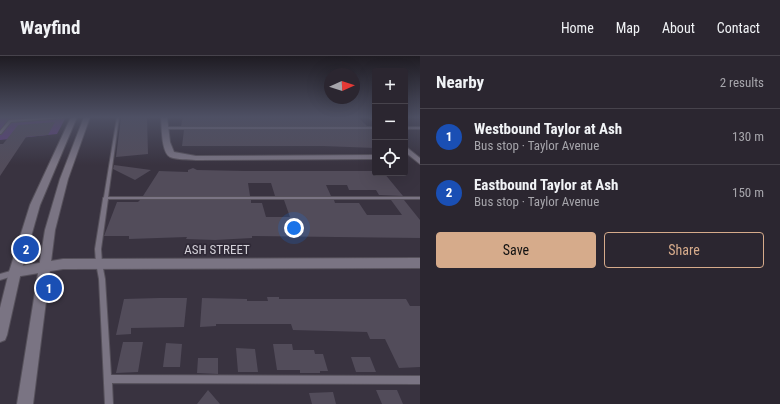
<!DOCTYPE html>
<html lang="en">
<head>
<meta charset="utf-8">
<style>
	:root { --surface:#2b2630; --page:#332e38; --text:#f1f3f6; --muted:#a6a5ab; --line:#47434c; --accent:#d6ab8b }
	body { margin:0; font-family:"Roboto Condensed",sans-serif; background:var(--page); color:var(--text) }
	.controls { position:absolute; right:12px; top:12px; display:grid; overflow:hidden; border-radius:4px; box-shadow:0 4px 16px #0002 }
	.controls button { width:36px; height:36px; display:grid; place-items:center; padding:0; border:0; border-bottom:1px solid var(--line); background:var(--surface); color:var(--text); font:20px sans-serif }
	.compass { position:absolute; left:324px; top:12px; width:36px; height:36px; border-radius:50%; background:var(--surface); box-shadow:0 4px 16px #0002; rotate:87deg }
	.you { position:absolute; left:294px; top:172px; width:14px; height:14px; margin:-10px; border:3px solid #fff; border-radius:50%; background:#1a73e8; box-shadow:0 0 0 6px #1a73e833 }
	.badge { display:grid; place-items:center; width:26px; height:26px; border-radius:50%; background:var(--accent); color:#fff; font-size:13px; font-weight:700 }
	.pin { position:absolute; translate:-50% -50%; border:2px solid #fff; box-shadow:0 1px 4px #0006 }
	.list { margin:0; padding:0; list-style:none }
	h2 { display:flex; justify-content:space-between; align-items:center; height:52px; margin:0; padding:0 16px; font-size:17px }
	h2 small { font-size:13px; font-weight:400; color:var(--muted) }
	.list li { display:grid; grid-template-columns:26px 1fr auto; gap:12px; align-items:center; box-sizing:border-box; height:56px; padding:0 16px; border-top:1px solid var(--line) }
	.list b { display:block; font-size:15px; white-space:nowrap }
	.list p { margin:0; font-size:13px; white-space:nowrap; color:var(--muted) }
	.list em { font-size:13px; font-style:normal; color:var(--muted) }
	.actions { display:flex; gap:8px; padding:12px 16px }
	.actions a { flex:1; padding:9px 0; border:1px solid var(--accent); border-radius:4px; text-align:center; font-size:14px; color:var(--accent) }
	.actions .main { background:var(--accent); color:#111 }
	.icon { flex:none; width:22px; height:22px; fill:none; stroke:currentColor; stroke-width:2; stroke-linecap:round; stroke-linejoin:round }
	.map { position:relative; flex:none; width:420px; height:348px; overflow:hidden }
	header { display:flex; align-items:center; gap:24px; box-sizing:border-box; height:56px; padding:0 20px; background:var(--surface); border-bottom:1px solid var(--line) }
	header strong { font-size:19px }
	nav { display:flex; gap:22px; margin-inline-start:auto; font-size:14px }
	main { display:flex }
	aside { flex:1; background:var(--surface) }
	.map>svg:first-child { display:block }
</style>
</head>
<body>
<header>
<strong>Wayfind</strong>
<nav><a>Home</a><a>Map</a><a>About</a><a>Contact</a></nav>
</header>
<main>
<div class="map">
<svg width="420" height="348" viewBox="0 0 420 348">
	<rect width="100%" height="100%" fill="#393340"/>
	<path fill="#613f82" d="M2,61H66L57,78L0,84V62Z"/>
	<path fill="#524c5a" d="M130,61H147L148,98L116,101L121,62Z
		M183,61H358L367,70H181Z
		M55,66L48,79L26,81L0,120V88H3L18,69Z
		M184,74H372L375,78V92L323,90H182Z
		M114,109L151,114L135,124L113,113Z
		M193,112L197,114L245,115H375V117H384L403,140L379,139L376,134H349L347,129H326L331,140H275L271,127H248L250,140H143L159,115L188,116V114Z
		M140,144H251V147H262L266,161H290L284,144H334L335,147H359L367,159H402L391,144H404L420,164V182L252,180V182L215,184L186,183L187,181L129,183V180H104L117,146H138Z
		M267,241H279V243H406L410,250H420V311L399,312L385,283H370L367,276L293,274L291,268H216V270L200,271L202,242L247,243V245H268Z
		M159,242H187L184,271L131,272V278L116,279L124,243Z
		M123,286H143L138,316L116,317Z
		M166,287L182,288L180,311H163Z
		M273,288H292L293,294H314L315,298H323L328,315H320V317H300V314H277Z
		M236,292L255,293L258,316H238Z
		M351,301H370L376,316H356Z
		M198,302H218V318L197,317Z
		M208,334L220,348H197Z
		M376,334H397L403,348H382Z
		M333,336L336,348H312L309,337Z"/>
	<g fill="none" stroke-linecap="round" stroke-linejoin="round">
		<g stroke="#56515b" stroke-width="2">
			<path id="lane" d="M58,61H64L63,62L11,66L1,78H0V75L9,64Z
				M117,61H119L108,141H420V143H108L101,193L102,207L105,223L111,319L420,320V328L112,327L113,348H105L99,223L96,207L95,193L103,143V142L104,141Z
				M164,71H375V73H164Z
				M405,71H420V73H405Z
				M14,214L16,215L17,217L16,219L0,224V218Z"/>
		</g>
		<g stroke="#56515b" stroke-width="2">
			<path id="street" d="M161,61H167L170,86L174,96L196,100L375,99V103L196,104C188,103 178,104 170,101C161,96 162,71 161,61Z
				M368,61H374L375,66Z
				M405,90L420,102V108L405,96Z
				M420,202V212L63,213L15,221L11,220L9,216L11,212L15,211L63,203Z"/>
		</g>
		<g stroke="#56515b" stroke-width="2">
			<path id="secondary" d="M71,61H77L40,149L21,216L7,279L5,284L0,286V252L9,216L30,149Z
				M84,61H90L68,123L55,174L33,348H17L45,174L60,123Z"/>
		</g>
		<use href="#lane" fill="#7a7483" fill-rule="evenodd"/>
		<use href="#street" fill="#7a7483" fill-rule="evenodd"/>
		<use href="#secondary" fill="#7a7483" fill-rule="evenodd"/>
	</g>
	<linearGradient id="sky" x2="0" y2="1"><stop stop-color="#1f1c23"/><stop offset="0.56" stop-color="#4e5064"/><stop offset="1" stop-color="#4e5064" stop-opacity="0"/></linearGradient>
	<rect width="420" height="109" fill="url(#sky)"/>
	<g text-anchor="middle" stroke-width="3.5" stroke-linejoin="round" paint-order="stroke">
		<g font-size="13" fill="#d3d0d8" stroke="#2f2936">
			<text x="217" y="198">ASH STREET</text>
		</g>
	</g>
</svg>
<div class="controls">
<button>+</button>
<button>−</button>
<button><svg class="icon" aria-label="locate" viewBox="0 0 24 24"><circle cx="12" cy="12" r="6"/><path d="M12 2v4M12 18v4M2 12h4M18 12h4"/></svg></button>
</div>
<svg class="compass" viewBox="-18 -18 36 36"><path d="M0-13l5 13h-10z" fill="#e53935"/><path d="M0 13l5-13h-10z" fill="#a6a5ab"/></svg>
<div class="you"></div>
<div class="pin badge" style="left:49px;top:232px;background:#1a4fb4">1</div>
<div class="pin badge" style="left:26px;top:193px;background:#1a4fb4">2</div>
</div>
<aside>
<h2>Nearby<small>2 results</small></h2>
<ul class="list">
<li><span class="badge" style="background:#1a4fb4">1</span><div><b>Westbound Taylor at Ash</b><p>Bus stop · Taylor Avenue</p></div><em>130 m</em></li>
<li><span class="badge" style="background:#1a4fb4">2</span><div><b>Eastbound Taylor at Ash</b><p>Bus stop · Taylor Avenue</p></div><em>150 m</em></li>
</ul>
<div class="actions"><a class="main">Save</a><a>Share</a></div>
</aside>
</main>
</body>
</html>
